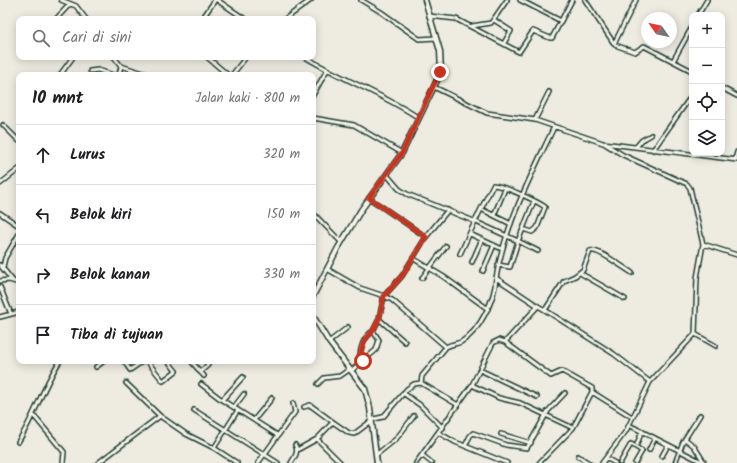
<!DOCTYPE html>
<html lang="id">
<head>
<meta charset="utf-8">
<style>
	:root { --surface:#fff; --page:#f2f2f2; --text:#202124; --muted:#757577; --line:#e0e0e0 }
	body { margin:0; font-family:Kalam,sans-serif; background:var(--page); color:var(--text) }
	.controls { position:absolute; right:12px; top:12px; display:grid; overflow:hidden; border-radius:8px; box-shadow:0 2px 10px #0003 }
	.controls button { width:36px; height:36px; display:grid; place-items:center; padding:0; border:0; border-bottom:1px solid var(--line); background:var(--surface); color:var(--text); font:20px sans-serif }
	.compass { position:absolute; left:641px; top:12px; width:36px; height:36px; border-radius:50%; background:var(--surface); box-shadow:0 2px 10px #0003; rotate:304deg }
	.stop { position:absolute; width:12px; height:12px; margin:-9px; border:3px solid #c8321e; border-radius:50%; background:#fff }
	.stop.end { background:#c8321e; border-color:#fff; box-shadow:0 1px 4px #0008 }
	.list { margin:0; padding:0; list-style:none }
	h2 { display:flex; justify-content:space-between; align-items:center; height:52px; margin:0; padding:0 16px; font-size:17px }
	h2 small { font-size:13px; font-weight:400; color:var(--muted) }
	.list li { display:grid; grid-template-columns:26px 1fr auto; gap:12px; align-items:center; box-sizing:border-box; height:60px; padding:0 16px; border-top:1px solid var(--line) }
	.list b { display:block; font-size:15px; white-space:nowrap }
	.list em { font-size:13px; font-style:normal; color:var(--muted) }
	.icon { flex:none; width:22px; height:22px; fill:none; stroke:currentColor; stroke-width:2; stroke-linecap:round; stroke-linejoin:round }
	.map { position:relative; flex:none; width:737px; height:463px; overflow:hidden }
	.search { position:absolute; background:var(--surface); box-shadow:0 2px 10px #0003; left:16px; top:16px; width:300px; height:44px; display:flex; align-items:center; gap:10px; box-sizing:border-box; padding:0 14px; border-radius:8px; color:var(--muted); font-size:15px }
	.panel { position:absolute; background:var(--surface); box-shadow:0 2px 10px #0003; left:16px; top:72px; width:300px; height:292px; border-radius:8px }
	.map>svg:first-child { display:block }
</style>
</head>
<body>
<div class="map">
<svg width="737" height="463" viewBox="0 0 737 463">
	<rect width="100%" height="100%" fill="#eeece1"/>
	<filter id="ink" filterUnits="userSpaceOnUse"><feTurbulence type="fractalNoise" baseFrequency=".025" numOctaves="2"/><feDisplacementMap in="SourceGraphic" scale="8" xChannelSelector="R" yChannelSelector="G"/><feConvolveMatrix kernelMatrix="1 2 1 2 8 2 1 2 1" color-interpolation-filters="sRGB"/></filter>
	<g filter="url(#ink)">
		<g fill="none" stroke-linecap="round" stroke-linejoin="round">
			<g stroke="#1f3d34" stroke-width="6">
				<path id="street" d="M61,0L76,6L86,19
					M217,0L245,19
					M361,0L381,12L419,39L436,38
					M520,0L561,21
					M585,0L615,45L635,52L644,46L692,71
					M698,15L707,0
					M429,16L456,19L519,52L533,31L550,38H552L572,0
					M56,19L70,4
					M202,19L215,0
					M285,19L311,0
					M494,20L511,31L504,43
					M472,26L491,23L507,0
					M614,44L636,0
					M114,57L121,66
					M207,57L228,75
					M305,57C343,80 383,94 419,118
					M673,61L692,27
					M90,71L98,70L113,75
					M60,75L73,57
					M119,75L121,66L150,75
					M232,75L246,57
					M434,87L487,113L535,120L603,143L737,160
					M722,88L737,96
					M313,95L327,70
					M313,118L354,125L402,153
					M535,120L549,92
					M3,125L19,141
					M605,144L623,155L687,184L690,188L703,244L737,255
					M636,147L642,140L651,135
					M653,150L692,95
					M735,160L737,152
					M387,175L399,189L407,194L476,222L518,241L523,229
					M0,184L19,169
					M369,198L426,237
					M0,213L19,226
					M313,213L341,242
					M494,215L505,189
					M511,224L481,209L493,185C502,185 537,201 545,207L537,228L532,232L523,229L534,201
					M470,234L502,249
					M460,254L481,209
					M414,259L444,277L488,309
					M472,262L482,239
					M0,265L13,281
					M498,265L510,267L518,241L538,251
					M3,267L5,258L19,234
					M327,269L360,288L384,296L392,300L446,347C451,344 456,344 461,342C480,331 495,299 496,278
					M483,271L494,245
					M580,273L625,299
					M422,278L446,246
					M0,281L9,280L19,283
					M0,287L11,314
					M538,306L496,278C505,225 531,176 554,127
					M545,310L614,354L650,382
					M0,317L19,312
					M379,319L405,342
					M695,334L716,346
					M329,342L348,327
					M505,342L551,376L562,371L592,388V392L632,417
					M124,361L130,370L143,361
					M147,361L163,381L176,371L168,361
					M191,361L204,376
					M363,361L360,355C361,346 365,336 373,331
					M96,367L104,361
					M480,370L537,397
					M351,371L376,350L379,340L373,331L379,319L384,296L402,276L426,237L448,210
					M200,372L208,365L206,361
					M243,377L222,400L277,435
					M126,383L160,416
					M421,383L422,376L446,347
					M201,384L222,400
					M318,384L324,378L340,376L350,369
					M472,385L499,398L520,403L573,428
					M403,393L420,405L443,428
					M234,407L244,394
					M304,407L310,405L333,422
					M194,410L278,463
					M34,416L64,452L63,463
					M254,420L272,398
					M629,425L704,463
					M439,433L455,442L507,463
					M501,434L531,443
					M317,439L341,463
					M685,439L694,446L704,462
					M18,442C35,416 43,386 60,361
					M637,444L642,431
					M465,446L470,436L473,433L506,445L527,448L548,411L565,393
					M214,448L237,463
					M297,450L317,439L333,422L349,433L354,434L374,419L383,417L407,389L414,384L421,383L458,405
					M649,450L655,438
					M376,455L396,439L414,416
					M422,455L432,463
					M578,456L589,463
					M662,456L668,445
					M606,458L615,463
					M98,463L160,416L186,434L214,448L238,410
					M258,463L295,412L293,403
					M291,463C295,457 299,451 295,445
					M416,463L472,385L493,343L499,340L505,342L538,306L545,310L564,281L575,276L583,270L590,251C598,248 624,268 632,273
					M539,463L573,428L592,392
					M602,463L626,431L650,382L695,334L697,278L703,244
					M620,463L631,444L642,451L635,463
					M675,463L683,442L700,415"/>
			</g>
			<g stroke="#1f3d34" stroke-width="7">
				<path id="secondary" d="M313,296L338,248L361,210L402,153L441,72L440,51L425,0
					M313,316L329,342L365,389L370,408L377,463"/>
			</g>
			<use href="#street" stroke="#f7f3e8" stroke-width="3"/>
			<use href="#secondary" stroke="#f7f3e8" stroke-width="4"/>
		</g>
	</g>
	<g fill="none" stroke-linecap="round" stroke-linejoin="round" filter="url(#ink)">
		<path stroke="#c8321e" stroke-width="5" d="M363,361L360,355L364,341L373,331L379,319L384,296L402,276L426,237L369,198L402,153L440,72"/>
	</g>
</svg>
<div class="controls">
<button>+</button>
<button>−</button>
<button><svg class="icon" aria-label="locate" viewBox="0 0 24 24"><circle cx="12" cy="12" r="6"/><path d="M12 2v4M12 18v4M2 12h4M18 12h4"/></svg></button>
<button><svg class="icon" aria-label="layers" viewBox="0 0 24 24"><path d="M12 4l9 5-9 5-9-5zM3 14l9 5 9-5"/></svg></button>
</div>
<svg class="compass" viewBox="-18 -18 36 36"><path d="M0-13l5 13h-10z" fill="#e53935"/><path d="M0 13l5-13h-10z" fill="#757577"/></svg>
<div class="stop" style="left:363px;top:361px"></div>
<div class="stop end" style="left:440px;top:72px"></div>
<div class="search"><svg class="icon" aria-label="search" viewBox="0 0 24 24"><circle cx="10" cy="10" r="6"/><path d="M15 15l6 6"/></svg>Cari di sini</div>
<section class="panel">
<h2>10 mnt<small>Jalan kaki · 800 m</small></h2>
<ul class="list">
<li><svg class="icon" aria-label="ahead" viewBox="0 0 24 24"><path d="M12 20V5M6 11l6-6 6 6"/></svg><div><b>Lurus</b></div><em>320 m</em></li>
<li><svg class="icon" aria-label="left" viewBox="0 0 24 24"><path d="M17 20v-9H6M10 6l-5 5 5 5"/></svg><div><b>Belok kiri</b></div><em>150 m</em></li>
<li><svg class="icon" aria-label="right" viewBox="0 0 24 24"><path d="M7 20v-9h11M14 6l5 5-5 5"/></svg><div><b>Belok kanan</b></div><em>330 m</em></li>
<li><svg class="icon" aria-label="arrive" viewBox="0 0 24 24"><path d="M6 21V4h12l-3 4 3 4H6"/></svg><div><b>Tiba di tujuan</b></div></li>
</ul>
</section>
</div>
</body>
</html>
